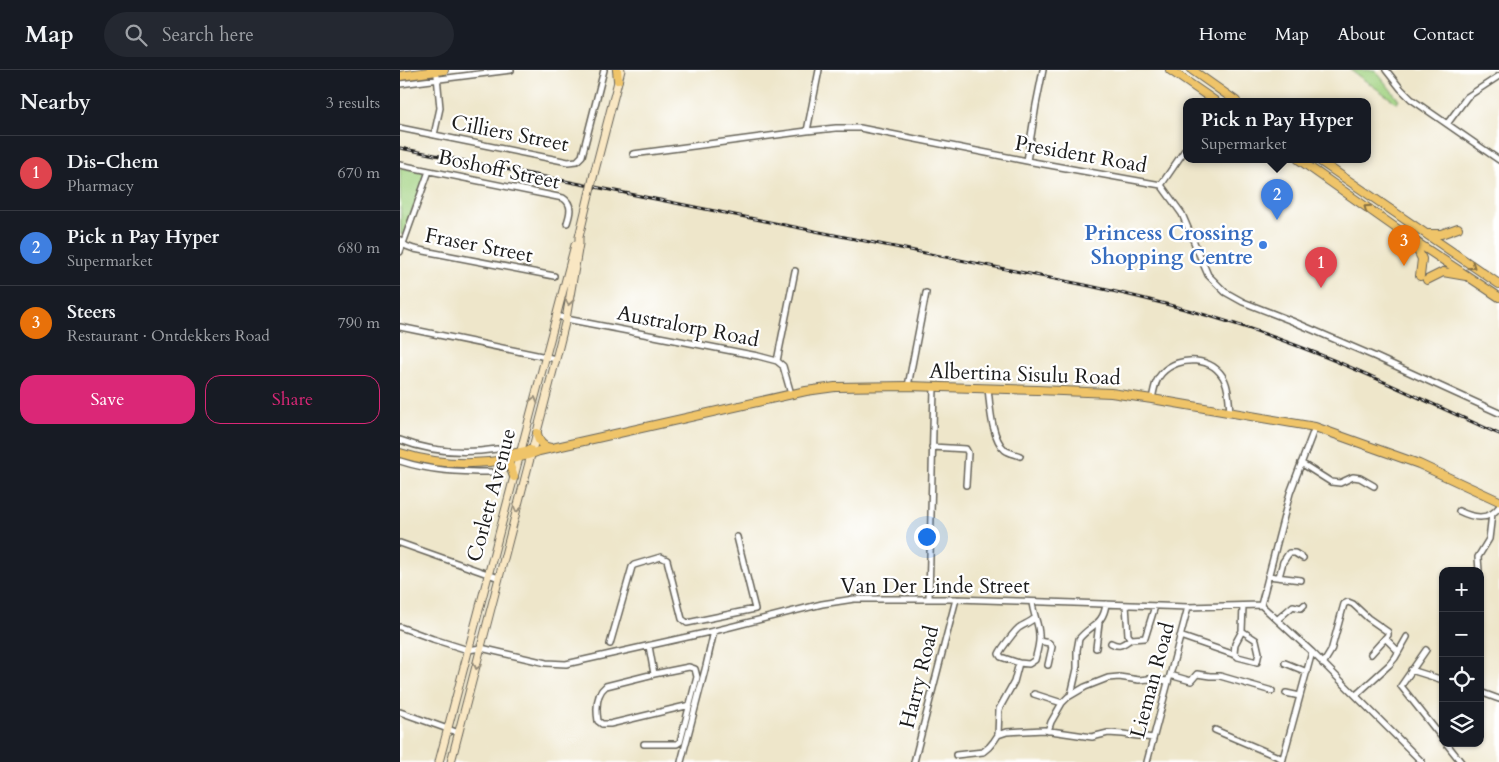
<!DOCTYPE html>
<html lang="en">
<head>
<meta charset="utf-8">
<style>
	:root { --surface:#171b24; --page:#242831; --text:#f1f3f6; --muted:#9ea1a6; --line:#363941; --accent:#db2777 }
	body { margin:0; font-family:Cardo,serif; background:var(--page); color:var(--text) }
	.controls { position:absolute; right:15px; bottom:15px; display:grid; overflow:hidden; border-radius:10px; box-shadow:0 1px 4px #0004 }
	.controls button { width:45px; height:45px; display:grid; place-items:center; padding:0; border:0; border-bottom:1px solid var(--line); background:var(--surface); color:var(--text); font:25px sans-serif }
	.you { position:absolute; left:526px; top:466px; width:18px; height:18px; margin:-12px; border:4px solid #fff; border-radius:50%; background:#1a73e8; box-shadow:0 0 0 8px #1a73e833 }
	.badge { display:grid; place-items:center; width:32px; height:32px; border-radius:50%; background:var(--accent); color:#fff; font-size:16px; font-weight:700 }
	.pin { position:absolute; translate:-50% -41px; filter:drop-shadow(0 1px 2px #0008) }
	.pin::after { content:''; position:absolute; top:26px; width:18px; height:15px; background:inherit; clip-path:polygon(0 0,100% 0,50% 100%) }
	.popup { position:absolute; left:783px; top:28px; width:188px; height:65px; box-sizing:border-box; display:grid; place-content:center; border-radius:10px; background:var(--surface); filter:drop-shadow(0 1px 4px #0005); font-size:16px; white-space:nowrap; color:var(--muted) }
	.popup b { font-size:19px; color:var(--text) }
	.popup::after { content:''; position:absolute; left:50%; top:100%; margin-left:-10px; border:10px solid transparent; border-top-color:var(--surface) }
	.list { margin:0; padding:0; list-style:none }
	h2 { display:flex; justify-content:space-between; align-items:center; height:65px; margin:0; padding:0 20px; font-size:21px }
	h2 small { font-size:16px; font-weight:400; color:var(--muted) }
	.list li { display:grid; grid-template-columns:32px 1fr auto; gap:15px; align-items:center; box-sizing:border-box; height:75px; padding:0 20px; border-top:1px solid var(--line) }
	.list b { display:block; font-size:19px; white-space:nowrap }
	.list p { margin:0; font-size:16px; white-space:nowrap; color:var(--muted) }
	.list em { font-size:16px; font-style:normal; color:var(--muted) }
	.actions { display:flex; gap:10px; padding:15px 20px }
	.actions a { flex:1; padding:11px 0; border:1px solid var(--accent); border-radius:15px; text-align:center; font-size:18px; color:var(--accent) }
	.actions .main { background:var(--accent); color:#fff }
	.icon { flex:none; width:28px; height:28px; fill:none; stroke:currentColor; stroke-width:2; stroke-linecap:round; stroke-linejoin:round }
	.map { position:relative; flex:none; width:1099px; height:692px; overflow:hidden }
	header { display:flex; align-items:center; gap:30px; box-sizing:border-box; height:70px; padding:0 25px; background:var(--surface); border-bottom:1px solid var(--line) }
	header strong { font-size:24px }
	nav { display:flex; gap:28px; margin-inline-start:auto; font-size:18px }
	.search { width:350px; height:45px; background:var(--page); display:flex; align-items:center; gap:12px; box-sizing:border-box; padding:0 18px; border-radius:28px; color:var(--muted); font-size:19px }
	main { display:flex }
	aside { flex:1; background:var(--surface) }
	.map>svg:first-child { display:block }
</style>
</head>
<body>
<header>
<strong>Map</strong>
<div class="search"><svg class="icon" aria-label="search" viewBox="0 0 24 24"><circle cx="10" cy="10" r="6"/><path d="M15 15l6 6"/></svg>Search here</div>
<nav><a>Home</a><a>Map</a><a>About</a><a>Contact</a></nav>
</header>
<main>
<aside>
<h2>Nearby<small>3 results</small></h2>
<ul class="list">
<li><span class="badge" style="background:#e0444e">1</span><div><b>Dis-Chem</b><p>Pharmacy</p></div><em>670 m</em></li>
<li><span class="badge" style="background:#3f7fe0">2</span><div><b>Pick n Pay Hyper</b><p>Supermarket</p></div><em>680 m</em></li>
<li><span class="badge" style="background:#e8710a">3</span><div><b>Steers</b><p>Restaurant · Ontdekkers Road</p></div><em>790 m</em></li>
</ul>
<div class="actions"><a class="main">Save</a><a>Share</a></div>
</aside>
<div class="map">
<svg width="1099" height="692" viewBox="0 0 1099 692">
	<rect width="100%" height="100%" fill="#fff"/>
	<filter id="ink" filterUnits="userSpaceOnUse"><feTurbulence type="fractalNoise" baseFrequency=".02" numOctaves="2"/><feDisplacementMap in="SourceGraphic" scale="10" xChannelSelector="R" yChannelSelector="G"/><feConvolveMatrix kernelMatrix="1 2 1 2 8 2 1 2 1" color-interpolation-filters="sRGB"/></filter>
	<filter id="wash" filterUnits="userSpaceOnUse"><feTurbulence type="fractalNoise" baseFrequency=".0096" numOctaves="4" result="noise"/><feDisplacementMap in="SourceGraphic" scale="20" xChannelSelector="R" yChannelSelector="G"/><feGaussianBlur stdDeviation="1.12" result="paint"/><feColorMatrix in="noise" values="0 0 0 0 0 0 0 0 0 0 0 0 0 0 0 0 0 1.4 0 .05"/><feComposite in="paint" operator="in"/></filter>
	<g filter="url(#wash)">
		<rect width="100%" height="100%" fill="#eee6ca"/>
		<path fill="#a0d180" stroke="#5e764e" d="M950,0H975L999,30L997,33Z
			M0,97L22,101L25,103V107L4,164L1,165Z"/>
	</g>
	<g filter="url(#ink)">
		<g fill="none" stroke-linecap="round" stroke-linejoin="round">
			<g stroke="#666359" stroke-width="8">
				<path id="street" d="M986,0L1001,19L1011,29L1099,90
					M0,14L111,0
					M1047,54L1067,27L1099,6
					M0,58L168,92L177,91L182,86L204,0
					M407,61L419,0
					M34,65L40,38L37,6
					M233,84L407,61L436,58H460L627,91L761,115L782,144L808,205L825,222L843,232L892,251L976,287L1099,343
					M627,91L636,35L643,0
					M0,95L163,128C173,134 170,144 167,153
					M761,115L787,77
					M0,170L6,176L14,179L154,206
					M0,182L29,101
					M156,245L166,249L358,286L377,291L383,296L391,324
					M0,257L156,289
					M377,291L395,201
					M508,316L526,223
					M588,318C590,335 591,368 605,380C609,383 615,384 620,386
					M752,329C754,320 755,310 762,303C779,285 814,286 825,311C829,320 829,332 830,342
					M915,357L890,423L861,535L912,582L1022,692
					M0,370C31,382 64,384 97,379
					M532,377L566,379L568,383L566,415
					M0,391C31,401 58,402 91,402
					M901,393L931,412L940,413L953,407L960,408L974,416
					M1059,441C1073,448 1089,451 1099,437
					M0,473L99,508
					M1079,501L1078,487L1089,469L1092,444
					M868,506L901,510
					M879,507L883,492L889,483H895L903,488
					M529,529L534,317
					M632,532C633,544 639,554 639,565C640,573 637,582 635,590L629,594L619,593L601,587L599,584C601,579 616,559 620,557C625,554 630,552 635,548
					M726,535L728,565L731,569L745,568L755,536
					M878,549L893,536L901,538L904,535
					M0,557L33,569L68,580L81,578L146,593L166,594L314,561L422,534L454,529H556L788,537L861,535
					M842,561L856,570L859,583L857,592L838,587L834,583L835,574L842,561L843,536
					M780,566L835,585
					M985,568L998,581
					M639,571L649,573L652,577L648,595
					M711,573C720,578 723,574 731,569
					M210,574L232,497L234,495L261,487L267,490L282,549L287,553L355,539L337,467
					M696,578L699,553
					M1026,580L1001,616L1043,669
					M885,593L907,602
					M923,594L931,581L944,534L948,532L953,534L968,548L988,562V565L971,584
					M1011,600L1043,610
					M254,604L206,616C196,624 196,639 198,651L202,654H210L290,635
					M770,605L791,611L797,604L810,606H820L872,621
					M1080,622L1099,629
					M886,623L900,626
					M634,624L662,633
					M671,625L677,599V580L679,569C691,554 703,556 706,534
					M956,625L989,595L995,588L1007,567
					M0,642L59,663
					M815,660L883,689
					M648,661L651,652L662,633L668,627L685,617L708,608L719,607L739,610L748,609L768,611
					M598,665L607,662L644,660L692,667L708,663L723,664L753,668
					M1046,673L1061,692
					M244,674H277L280,672L297,607L295,599L289,597L254,604L249,576
					M556,685L583,682L589,677L594,671L598,665L599,639L614,612L619,593
					M281,692L306,596L314,561
					M514,692L556,529
					M747,692L788,537
					M882,692L912,582"/>
			</g>
			<g stroke="#666359" stroke-width="9">
				<path id="secondary" d="M194,104L221,0
					M39,692L175,175
					M51,692L156,289L166,249L179,174V167L189,125"/>
			</g>
			<g stroke="#666359" stroke-width="10">
				<path id="primary" d="M217,0L218,10
					M770,0L815,31
					M792,0L836,31
					M0,6L44,0
					M898,89L1013,170L1099,227
					M917,89L1099,214
					M1027,164H1041L1058,158
					M1013,170L1022,189L1020,206
					M1027,210L1043,202L1066,206
					M137,363C138,371 142,377 151,378
					M0,383C35,394 69,396 105,390C117,388 128,386 139,381L406,321L435,317L508,316L637,320L711,323L752,329L915,357L1019,394L1099,431
					M102,386L130,380
					M104,390L109,393L114,407"/>
			</g>
			<use href="#street" stroke="#fff" stroke-width="5"/>
			<use href="#secondary" stroke="#f9e7c3" stroke-width="7"/>
			<use href="#primary" stroke="#efc469" stroke-width="8"/>
			<g stroke="#1c1c1c" stroke-width="3">
				<path id="rail" d="M0,78L685,215C750,229 814,245 876,268C952,295 1025,331 1099,364"/>
			</g>
			<use href="#rail" stroke="#fff" stroke-width="1" stroke-dasharray="4" stroke-linecap="butt"/>
			<g stroke="#666359" stroke-width="9" stroke-linecap="butt">
				<path id="secondary-bridge" d="M189,125L194,104"/>
			</g>
			<use href="#secondary-bridge" stroke="#f9e7c3" stroke-width="7"/>
		</g>
		<defs><path id="oneway-chevron" d="M-2-3.5L2.5 0L-2 3.5" fill="none" stroke-width="1.6" stroke-linecap="round" stroke-linejoin="round" transform="scale(1.25)"/></defs>
		<g stroke="#867042">
			<use href="#oneway-chevron" transform="translate(967 138) rotate(-145)"/>
			<use href="#oneway-chevron" transform="translate(1072 196) rotate(35)"/>
		</g>
		<g stroke="#968c78">
			<use href="#oneway-chevron" transform="translate(169 232) rotate(100)"/>
			<use href="#oneway-chevron" transform="translate(134 330) rotate(-75)"/>
			<use href="#oneway-chevron" transform="translate(117 439) rotate(104)"/>
			<use href="#oneway-chevron" transform="translate(77 596) rotate(105)"/>
		</g>
	</g>
	<circle fill="#3f7fe0" stroke="#fff" stroke-width="2" cx="863" cy="175" r="5"/>
	<g text-anchor="middle" stroke-width="4.5" stroke-linejoin="round" paint-order="stroke">
		<g font-size="21" fill="#1c1c1c" stroke="#fff">
			<text transform="translate(110 63) rotate(11)" y="7">Cilliers Street</text>
			<text transform="translate(681 84) rotate(10)" y="7">President Road</text>
			<text transform="translate(99 99) rotate(12)" y="7">Boshoff Street</text>
			<text transform="translate(79 175) rotate(11)" y="7">Fraser Street</text>
			<text transform="translate(288 256) rotate(11)" y="7">Australorp Road</text>
			<text transform="translate(625 304) rotate(2)" y="7">Albertina Sisulu Road</text>
			<text transform="translate(91 425) rotate(-75)" y="7">Corlett Avenue</text>
			<text x="535" y="523">Van Der Linde Street</text>
			<text transform="translate(519 607) rotate(-76)" y="7">Harry Road</text>
			<text transform="translate(752 610) rotate(-75)" y="7">Lieman Road</text>
		</g>
		<g font-size="21" font-weight="bold" fill="#366cbe" stroke="#fff" text-anchor="end">
			<text x="853" y="170">Princess Crossing<tspan x="853" dy="24">Shopping Centre</tspan></text>
		</g>
	</g>
</svg>
<div class="controls">
<button>+</button>
<button>−</button>
<button><svg class="icon" aria-label="locate" viewBox="0 0 24 24"><circle cx="12" cy="12" r="6"/><path d="M12 2v4M12 18v4M2 12h4M18 12h4"/></svg></button>
<button><svg class="icon" aria-label="layers" viewBox="0 0 24 24"><path d="M12 4l9 5-9 5-9-5zM3 14l9 5 9-5"/></svg></button>
</div>
<div class="you"></div>
<div class="pin badge" style="left:921px;top:218px;background:#e0444e">1</div>
<div class="pin badge" style="left:877px;top:150px;background:#3f7fe0">2</div>
<div class="popup"><b>Pick n Pay Hyper</b>Supermarket</div>
<div class="pin badge" style="left:1004px;top:196px;background:#e8710a">3</div>
</div>
</main>
</body>
</html>
